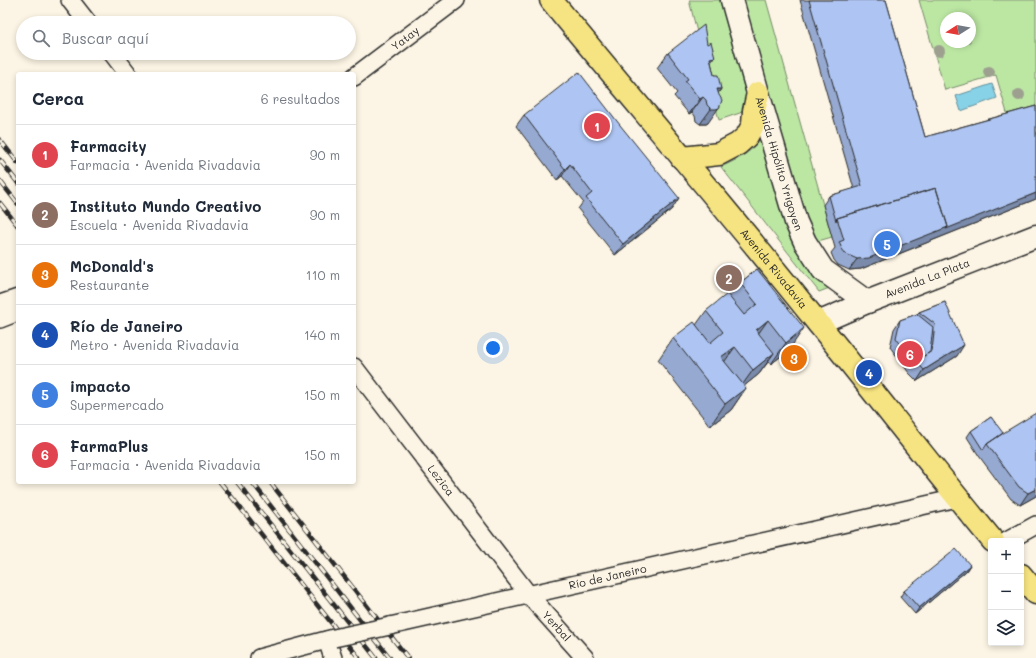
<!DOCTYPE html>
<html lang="es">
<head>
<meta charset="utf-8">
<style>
	:root { --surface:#fff; --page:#f2f2f3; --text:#1f2937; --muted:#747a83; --line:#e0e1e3; --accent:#c8321e }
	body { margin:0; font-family:Mali,sans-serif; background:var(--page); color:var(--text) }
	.controls { position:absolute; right:12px; bottom:12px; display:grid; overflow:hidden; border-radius:4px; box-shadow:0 2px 6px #0003 }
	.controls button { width:36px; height:36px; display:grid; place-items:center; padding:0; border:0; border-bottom:1px solid var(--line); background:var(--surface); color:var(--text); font:20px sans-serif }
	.compass { position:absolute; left:940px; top:12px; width:36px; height:36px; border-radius:50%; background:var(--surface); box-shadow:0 2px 6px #0003; rotate:259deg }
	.you { position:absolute; left:493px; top:348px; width:14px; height:14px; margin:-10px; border:3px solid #fff; border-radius:50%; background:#1a73e8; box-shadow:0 0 0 6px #1a73e833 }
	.badge { display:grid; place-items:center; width:26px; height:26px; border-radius:50%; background:var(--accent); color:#fff; font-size:13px; font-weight:700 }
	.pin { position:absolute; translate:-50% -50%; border:2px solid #fff; box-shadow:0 1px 4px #0006 }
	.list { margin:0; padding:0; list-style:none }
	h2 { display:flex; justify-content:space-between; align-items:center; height:52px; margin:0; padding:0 16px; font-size:17px }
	h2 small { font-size:13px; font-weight:400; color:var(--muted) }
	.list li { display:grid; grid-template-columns:26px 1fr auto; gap:12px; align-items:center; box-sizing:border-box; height:60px; padding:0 16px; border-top:1px solid var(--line) }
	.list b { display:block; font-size:15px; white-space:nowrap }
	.list p { margin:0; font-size:13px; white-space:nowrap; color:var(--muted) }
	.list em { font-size:13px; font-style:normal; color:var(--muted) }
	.icon { flex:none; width:22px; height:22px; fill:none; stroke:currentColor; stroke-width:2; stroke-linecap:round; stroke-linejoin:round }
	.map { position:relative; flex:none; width:1036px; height:658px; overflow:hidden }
	.search { position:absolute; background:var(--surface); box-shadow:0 2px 6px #0003; left:16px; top:16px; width:340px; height:44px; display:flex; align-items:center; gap:10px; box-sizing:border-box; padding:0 14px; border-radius:22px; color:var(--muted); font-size:15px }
	.panel { position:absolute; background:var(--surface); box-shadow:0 2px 6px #0003; left:16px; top:72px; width:340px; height:412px; border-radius:4px }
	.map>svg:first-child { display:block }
</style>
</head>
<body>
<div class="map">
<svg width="1036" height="658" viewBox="0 0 1036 658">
	<rect width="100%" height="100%" fill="#fcf5e5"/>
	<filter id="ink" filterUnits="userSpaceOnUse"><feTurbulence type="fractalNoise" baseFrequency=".025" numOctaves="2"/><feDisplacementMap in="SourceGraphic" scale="8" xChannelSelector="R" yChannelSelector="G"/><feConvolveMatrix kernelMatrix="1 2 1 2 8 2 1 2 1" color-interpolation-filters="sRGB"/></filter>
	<g filter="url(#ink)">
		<path fill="#bce7a3" stroke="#748967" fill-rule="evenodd" d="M689,0H720L747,98L745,109L742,111L740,113L719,120Z
			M741,0H766L832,237L811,243Z
			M919,0H1036V112L1009,120L996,75L945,90ZM946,18H970V42H946Z
			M763,134L832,287L819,292L721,167C740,158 752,153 763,134Z"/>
		<path fill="#87d2e7" stroke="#628f9c" d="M992,84L997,98L961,111L956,96Z"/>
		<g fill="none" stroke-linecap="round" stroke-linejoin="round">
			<g stroke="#2b2b2b" stroke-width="20">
				<g id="street">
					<path d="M70,0L88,23"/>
					<path d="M112,53L128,74"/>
					<path id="s1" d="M354,77L456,0"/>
					<path d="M0,304L18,298"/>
					<path d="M0,319L18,312"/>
					<path id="s2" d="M354,367L528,594L585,658"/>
					<path d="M1007,541L1036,525"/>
					<path id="s3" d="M390,626L957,498"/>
					<path d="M327,640L333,658"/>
					<path d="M259,658L334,638"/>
				</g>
			</g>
			<g stroke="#2b2b2b" stroke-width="25">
				<g id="secondary">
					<path id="s4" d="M732,0L758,93L796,222L805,242L823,270L867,302"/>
					<path id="s5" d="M818,323L867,302L1036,236"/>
				</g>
			</g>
			<g stroke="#2b2b2b" stroke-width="25">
				<g id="primary">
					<path id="s6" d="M551,0C639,107 730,213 817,322C876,394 933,469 993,541"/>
					<path d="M682,158L719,154L738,144L747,136L753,125L754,111L758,93"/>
					<path d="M1021,575L1036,593"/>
				</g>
			</g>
			<use href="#street" stroke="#fcf5e5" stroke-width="17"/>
			<use href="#secondary" stroke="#fcf5e5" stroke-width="22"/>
			<use href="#primary" stroke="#f6e381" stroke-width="22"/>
			<g stroke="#2b2b2b" stroke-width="4.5">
				<path id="rail" d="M0,140L18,163
					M0,160L18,183
					M0,181L18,204
					M0,203L18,226
					M220,482L359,658
					M237,482L376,658
					M252,482L390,658
					M270,482L408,658"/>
			</g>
			<use href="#rail" stroke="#fcf5e5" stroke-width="3" stroke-dasharray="9" stroke-linecap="butt"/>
			<g stroke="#2b2b2b" stroke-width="20" stroke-linecap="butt">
				<path id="street-bridge" d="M334,638L390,626"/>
			</g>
			<use href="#street-bridge" stroke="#fcf5e5" stroke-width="17"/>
		</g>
		<g fill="#9da08f">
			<circle cx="939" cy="51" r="6"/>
			<circle cx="989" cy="72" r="6"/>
			<circle cx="1019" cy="95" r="6"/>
		</g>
		<path fill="#96a9d1" stroke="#2b2b2b" d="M800,0H886L925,137L1036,106V199L861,269L849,270L838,265L834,260L831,253L835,248L823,205L829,196L854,189Z
			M668,53L711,62L714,75L721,89L718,93L708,123L706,124H700L696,121L695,116L692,112L689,114L674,96L677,93L657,68Z
			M524,115L672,209L615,255L578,209L583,202L562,176L557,180L516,126Z
			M757,269L789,350L771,364L769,361L759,374L744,386L746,388L731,410L710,426L658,360L673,338L696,325L706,311L729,297L740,283Z
			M945,302L957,356L917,381L909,373L890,347L894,329L900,320L917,314L919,312Z
			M991,417L1036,496L1020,505L1011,499L979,456L967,437L971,431Z
			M970,565L966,571L915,614L900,597L904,591Z"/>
		<path fill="#7a8aaa" stroke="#2b2b2b" d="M715,57L704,72L710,58Z
			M717,89H721L711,104Z
			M703,97L692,112L689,114L700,99Z
			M720,106L708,123L706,124H700L711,109Z
			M570,164L562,176L557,180L565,169Z
			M1036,193V199L861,269L849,270L857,259L948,227Z
			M679,198L672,209L615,255L623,244Z
			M768,320L753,341L756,330Z
			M804,328L789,350L771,364L786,343Z
			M964,345L957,356L917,381L924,370Z
			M735,347L720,368L721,357Z
			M774,353L759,374L738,391L753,370Z
			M746,388L731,410L710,426L725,404Z
			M1036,489V496L1020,505L1028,493Z
			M970,565L966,571L915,614L919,608Z"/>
		<path fill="#aec5f3" stroke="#2b2b2b" d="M809,0H886L925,137L1036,106V193L946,229L948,227L936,188L837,218L836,221L829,196L862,186Z
			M704,25L707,44L711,42L715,57L710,58L714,75H718L721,89H717L719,95L722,100L720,106L719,108L716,109H711L707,105L706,100L703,97L700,99L685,81L688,79L668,53Z
			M579,72L620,125L679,198L623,244L586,198L592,193L570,164L565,169L524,115Z
			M936,188L948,227L869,258L857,259L846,254L842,249L839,242L844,240L837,218Z
			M757,269L804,328L786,343L768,320L756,330L774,353L753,370L735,347L721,357L746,388L725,404L673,338L694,322L710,343L723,332L706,311L727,294L744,315L757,304L740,283Z
			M945,302L964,345L924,370L916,361L932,351L935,324L919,312Z
			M917,314L933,327L930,352L916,361L915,364L896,338L900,320Z
			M1036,413V489L1028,493L1019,487L987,444L1008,430Z
			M991,417L1003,433L987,444L983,450L971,431Z
			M956,549L970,565L919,608L904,591Z"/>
	</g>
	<g text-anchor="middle" stroke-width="3.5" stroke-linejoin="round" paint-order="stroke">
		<g font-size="11" fill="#2b2b2b" stroke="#fcf5e5">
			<text dy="4" stroke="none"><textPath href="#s1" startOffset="64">Yatay</textPath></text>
			<text dy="4" stroke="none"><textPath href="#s4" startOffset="170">Avenida Hipólito Yrigoyen</textPath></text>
			<text dy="4" stroke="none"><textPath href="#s6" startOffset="349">Avenida Rivadavia</textPath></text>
			<text dy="4" stroke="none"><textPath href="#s5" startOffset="118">Avenida La Plata</textPath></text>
			<text dy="4" stroke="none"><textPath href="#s2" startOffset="143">Lezica</textPath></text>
			<text dy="4" stroke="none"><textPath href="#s3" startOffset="223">Río de Janeiro</textPath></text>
			<text dy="4" stroke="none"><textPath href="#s2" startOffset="329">Yerbal</textPath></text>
		</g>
	</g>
</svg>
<div class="controls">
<button>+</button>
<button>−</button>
<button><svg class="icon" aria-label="layers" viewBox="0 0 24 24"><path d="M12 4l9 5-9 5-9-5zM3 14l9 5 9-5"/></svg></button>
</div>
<svg class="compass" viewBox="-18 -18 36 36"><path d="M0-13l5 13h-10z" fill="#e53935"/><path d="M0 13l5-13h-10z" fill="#747a83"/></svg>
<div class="you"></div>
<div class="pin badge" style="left:597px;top:126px;background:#e0444e">1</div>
<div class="pin badge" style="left:729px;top:278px;background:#8d6e63">2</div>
<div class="pin badge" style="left:794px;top:358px;background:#e8710a">3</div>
<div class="pin badge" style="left:869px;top:373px;background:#1a4fb4">4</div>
<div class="pin badge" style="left:887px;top:244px;background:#3f7fe0">5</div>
<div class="pin badge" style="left:910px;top:354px;background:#e0444e">6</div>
<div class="search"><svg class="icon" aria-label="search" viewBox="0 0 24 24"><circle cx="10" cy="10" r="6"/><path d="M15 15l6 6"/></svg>Buscar aquí</div>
<section class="panel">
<h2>Cerca<small>6 resultados</small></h2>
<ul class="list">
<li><span class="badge" style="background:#e0444e">1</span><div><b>Farmacity</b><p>Farmacia · Avenida Rivadavia</p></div><em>90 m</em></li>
<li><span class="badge" style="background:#8d6e63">2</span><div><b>Instituto Mundo Creativo</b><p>Escuela · Avenida Rivadavia</p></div><em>90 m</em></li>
<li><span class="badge" style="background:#e8710a">3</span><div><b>McDonald's</b><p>Restaurante</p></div><em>110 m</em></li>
<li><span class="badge" style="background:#1a4fb4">4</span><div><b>Río de Janeiro</b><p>Metro · Avenida Rivadavia</p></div><em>140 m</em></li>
<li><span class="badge" style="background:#3f7fe0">5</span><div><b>impacto</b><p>Supermercado</p></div><em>150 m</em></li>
<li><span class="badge" style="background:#e0444e">6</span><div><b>FarmaPlus</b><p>Farmacia · Avenida Rivadavia</p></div><em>150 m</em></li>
</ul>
</section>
</div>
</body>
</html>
